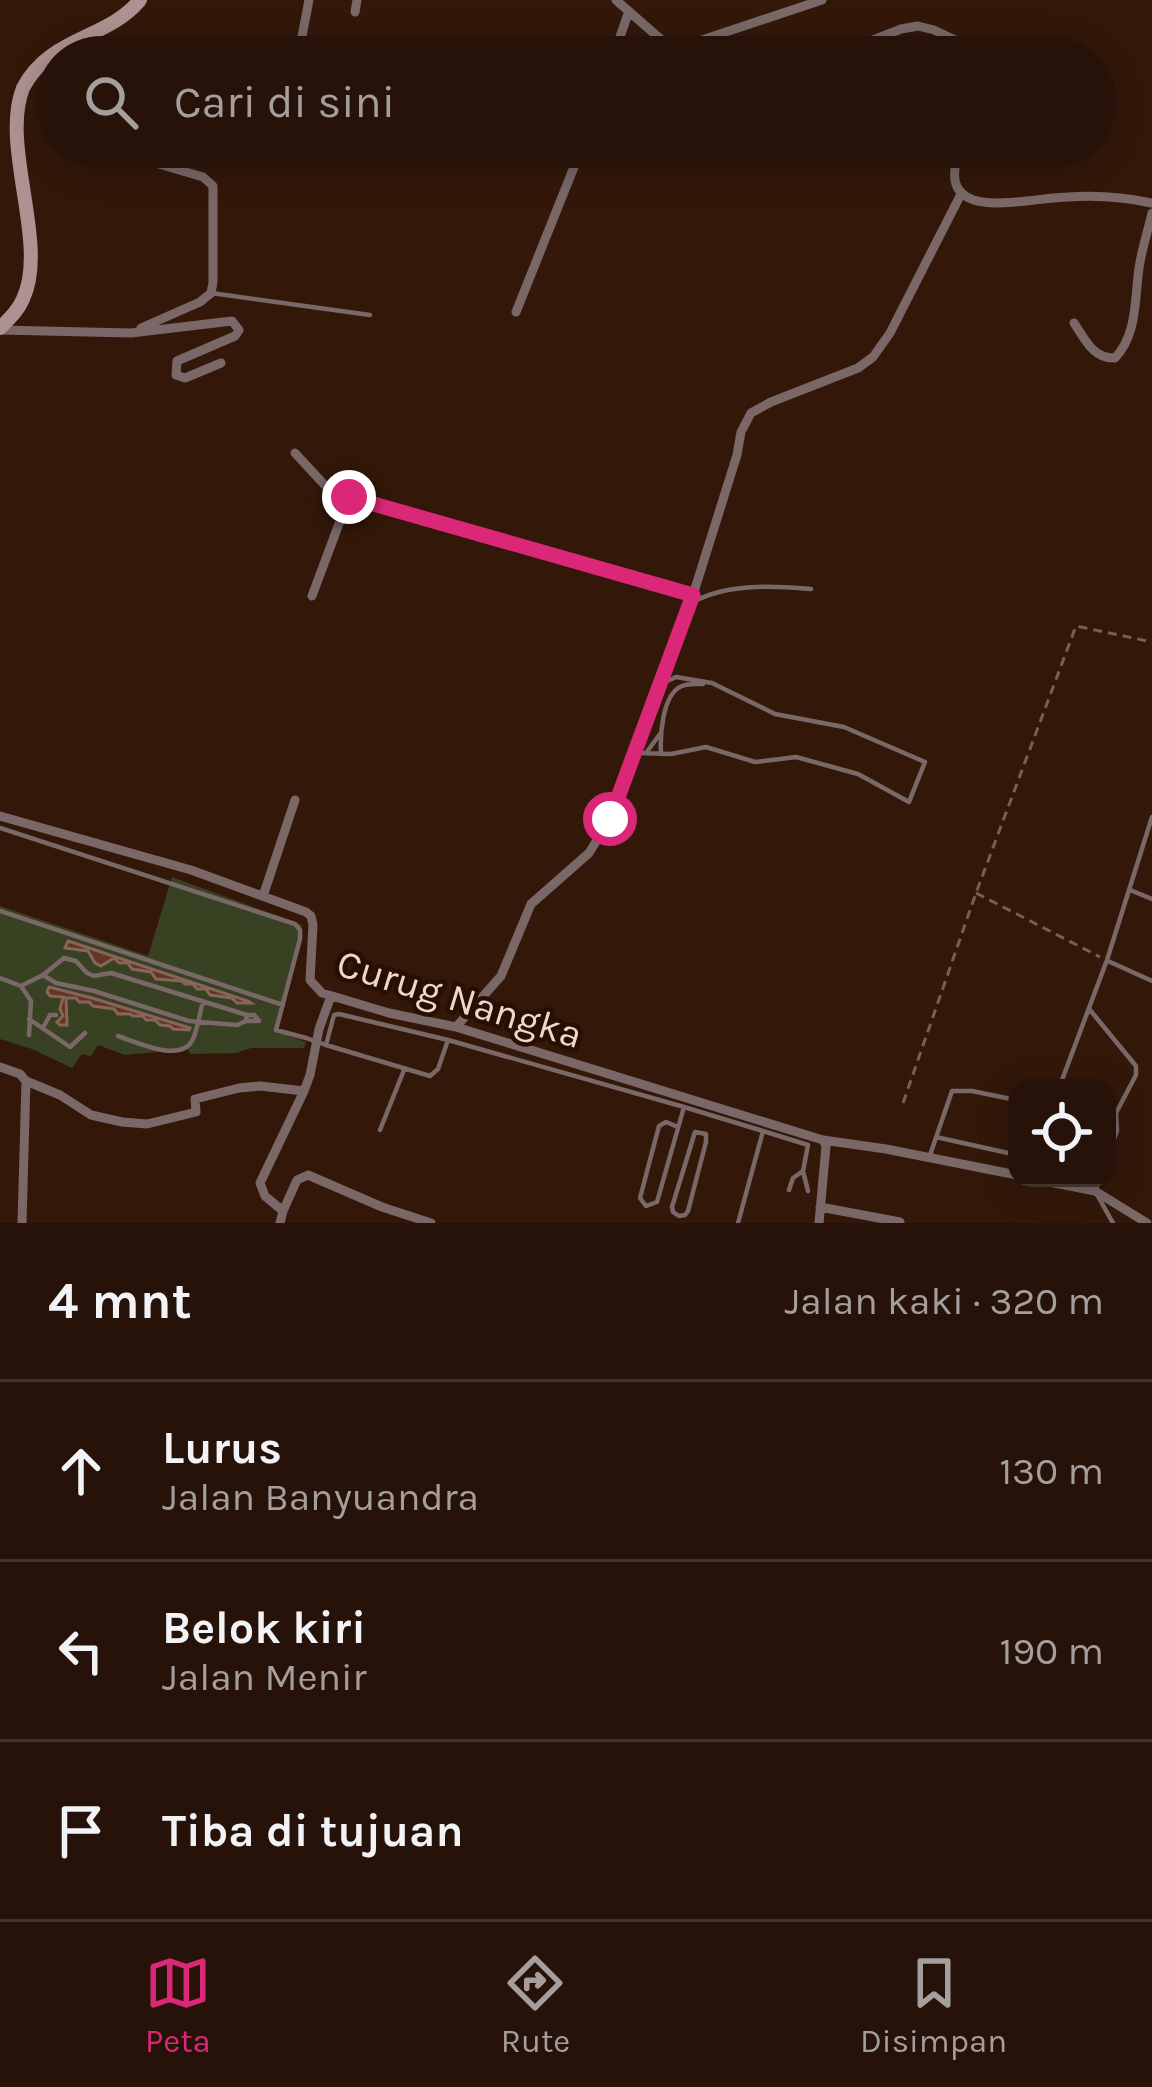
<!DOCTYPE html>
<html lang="id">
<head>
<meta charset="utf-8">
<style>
	:root { --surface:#261208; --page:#322016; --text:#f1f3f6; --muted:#a49e9c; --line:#423229; --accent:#db2777 }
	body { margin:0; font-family:Karla,sans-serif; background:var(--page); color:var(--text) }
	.controls { position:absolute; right:36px; bottom:36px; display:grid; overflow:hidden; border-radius:24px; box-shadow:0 6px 30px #0003 }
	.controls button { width:108px; height:108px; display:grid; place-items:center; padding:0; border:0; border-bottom:3px solid var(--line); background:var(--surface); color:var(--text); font:60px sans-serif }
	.stop { position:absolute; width:36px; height:36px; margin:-27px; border:9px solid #db2777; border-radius:50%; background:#fff }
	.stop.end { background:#db2777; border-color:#fff; box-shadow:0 3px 12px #0008 }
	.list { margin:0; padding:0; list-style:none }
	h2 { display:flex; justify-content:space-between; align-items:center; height:156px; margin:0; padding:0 48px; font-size:51px }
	h2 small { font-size:39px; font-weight:400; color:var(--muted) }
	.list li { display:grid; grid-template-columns:78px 1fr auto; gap:36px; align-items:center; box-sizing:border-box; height:180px; padding:0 48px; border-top:3px solid var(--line) }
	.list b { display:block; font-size:45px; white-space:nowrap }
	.list p { margin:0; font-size:39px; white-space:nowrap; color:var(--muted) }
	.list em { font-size:39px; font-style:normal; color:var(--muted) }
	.icon { flex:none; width:66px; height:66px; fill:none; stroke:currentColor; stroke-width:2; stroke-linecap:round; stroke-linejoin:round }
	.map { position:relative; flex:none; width:1152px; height:1223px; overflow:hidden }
	.search { position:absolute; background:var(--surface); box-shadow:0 6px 30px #0003; left:36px; right:36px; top:36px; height:132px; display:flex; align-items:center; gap:30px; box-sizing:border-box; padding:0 42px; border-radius:66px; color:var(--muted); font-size:45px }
	.sheet { height:696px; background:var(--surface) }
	nav { display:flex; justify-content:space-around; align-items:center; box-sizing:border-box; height:168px; border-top:3px solid var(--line); background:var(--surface); font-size:33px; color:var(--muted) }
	nav a { display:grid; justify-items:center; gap:6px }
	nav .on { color:var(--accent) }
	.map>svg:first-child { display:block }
</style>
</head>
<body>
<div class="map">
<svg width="1152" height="1223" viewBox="0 0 1152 1223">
	<rect width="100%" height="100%" fill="#33180a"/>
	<path fill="#384222" d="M172,877L302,925L293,973L277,1031L306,1042L304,1048H251L236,1053L190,1054L188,1049L125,1055L98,1045L91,1056L82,1054L72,1068L32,1049L0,1039V906L148,956Z"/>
	<path fill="#633525" stroke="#876559" stroke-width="3" d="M68,941L248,1001L251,1003H237L232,998L210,995L206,989H197L193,984H185L182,981L156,979L151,972L132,969L128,963H119L114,958L101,966L95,963L88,951L65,948Z
		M49,987L92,998L190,1028L189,1030L173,1029L170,1026L160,1025L155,1020H146L143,1016H133L130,1014H118L114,1009L93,1006L89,1002H79L76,998H66L67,1025H60L57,1022L63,1016L60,1009L63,997L50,996L47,992Z"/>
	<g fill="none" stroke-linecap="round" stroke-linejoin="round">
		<path stroke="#775f52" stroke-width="3" stroke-dasharray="9 6" stroke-linecap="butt" d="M976,893L1100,957
			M903,1103L976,893L1076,626L1152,642"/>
		<path stroke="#7a6868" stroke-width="4.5" d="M211,293L370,315
			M693,602C728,583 773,586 811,589
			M637,753L671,754L706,747L755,762L796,757L858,774L909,802L925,762L844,727L775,714L712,683L676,677L665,682
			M646,753L660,734
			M661,754C660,736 662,694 682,686C689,683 696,684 703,684
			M0,828L295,924L300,930V939L276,1030L306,1038
			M1130,890L1152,899
			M0,911L283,1005
			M1108,961L1152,981
			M0,978L21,986L43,975
			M21,986L31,1001L29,1035
			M1090,1010L1136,1066V1075L1116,1113L1117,1131L1107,1158
			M29,1019L70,1047L85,1033
			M246,1021L237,1025L189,1021L94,991L56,983L43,975L64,958L76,961L87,973L94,976L111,973L247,1015L246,1021H259L254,1015H247
			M44,1026L50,1015H56
			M118,1036C136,1042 180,1063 192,1041C198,1030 199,1014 203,1002
			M448,1040L438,1069L430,1076L326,1045L334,1015L339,1014L448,1040L684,1107L657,1202L646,1206L640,1198L659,1126L666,1122L678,1127
			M1059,1088L1107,960L1152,817
			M684,1107L763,1131L738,1223
			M380,1130L404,1070
			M763,1131L808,1145L803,1171L793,1178L789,1190
			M695,1132L706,1134V1142L688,1211L685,1215L679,1216L673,1212L672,1207Z
			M936,1137L1017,1155
			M929,1158L952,1091H972L1011,1099
			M803,1171L808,1191
			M1100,1178L1095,1191L1113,1223"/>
		<path stroke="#7a6868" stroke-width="9" d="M616,0L681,57
			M355,12L357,0
			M672,50L822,0
			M298,57L309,0
			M613,57L629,11
			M830,57L901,29L918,26L934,30L955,40L980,57
			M440,147L454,154
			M961,147C929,227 1024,198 1068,197C1097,195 1124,197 1152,203
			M108,149L203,177L213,186V282L211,293L200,302L141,328
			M516,312L582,147
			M1074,323C1085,339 1093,359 1115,358C1139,333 1134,294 1140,262C1143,246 1148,230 1152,213
			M0,330L131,333L232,321L239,330L235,336L177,361L176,375L185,378L221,363
			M295,453L332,493L693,595
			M312,596L349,497
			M0,816L191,870L306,912L311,916L313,925L310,980L322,993L389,1013L456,1027L823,1140L826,1146L819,1223
			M263,896L295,800
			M456,1027L501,976L531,904L589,853L610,819L693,595L737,455L741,432L751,413L771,402L858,368L873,357L890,333L961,194
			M0,1067L20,1074L26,1081L22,1223
			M26,1081L60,1095L91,1115L122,1122L147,1124L196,1112L195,1099L239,1088L260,1086L304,1091
			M823,1140L886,1149L1017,1175
			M1029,1178L1095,1191L1147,1223
			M820,1207L900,1222
			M283,1211L297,1180L308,1175L382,1207L431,1223
			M280,1223L283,1211L265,1196L260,1183L304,1091L310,1075L319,1029L331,996"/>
		<path stroke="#ad9291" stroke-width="14" d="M0,328C9,319 18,311 23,299C49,244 0,146 23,88C50,36 107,40 140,0"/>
		<path stroke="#7a6868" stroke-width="4.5" d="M306,1038L326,1045"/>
	</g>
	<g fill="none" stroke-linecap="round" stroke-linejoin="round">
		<path stroke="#db2777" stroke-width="15" d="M349,497L693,595L610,819"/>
	</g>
	<g text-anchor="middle" stroke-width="9" stroke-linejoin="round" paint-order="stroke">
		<g font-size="39" fill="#ebd8cf" stroke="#280e03">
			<text transform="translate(460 998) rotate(17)" y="14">Curug Nangka</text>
		</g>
	</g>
</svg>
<div class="controls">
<button><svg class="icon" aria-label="locate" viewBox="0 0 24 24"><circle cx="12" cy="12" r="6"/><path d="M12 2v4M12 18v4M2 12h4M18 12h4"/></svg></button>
</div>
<div class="stop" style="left:610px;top:819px"></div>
<div class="stop end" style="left:349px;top:497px"></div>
<div class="search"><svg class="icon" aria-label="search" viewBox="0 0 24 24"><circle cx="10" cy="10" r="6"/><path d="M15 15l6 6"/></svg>Cari di sini</div>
</div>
<section class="sheet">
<h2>4 mnt<small>Jalan kaki · 320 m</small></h2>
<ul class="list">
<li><svg class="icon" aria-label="ahead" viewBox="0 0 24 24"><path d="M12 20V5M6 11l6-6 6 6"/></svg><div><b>Lurus</b><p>Jalan Banyuandra</p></div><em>130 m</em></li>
<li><svg class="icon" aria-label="left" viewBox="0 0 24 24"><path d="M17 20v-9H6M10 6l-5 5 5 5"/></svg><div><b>Belok kiri</b><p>Jalan Menir</p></div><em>190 m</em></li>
<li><svg class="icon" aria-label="arrive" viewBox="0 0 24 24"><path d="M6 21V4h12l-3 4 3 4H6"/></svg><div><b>Tiba di tujuan</b></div></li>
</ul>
</section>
<nav>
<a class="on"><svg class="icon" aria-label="map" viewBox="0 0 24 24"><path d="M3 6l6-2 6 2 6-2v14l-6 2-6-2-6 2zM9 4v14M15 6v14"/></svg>Peta</a>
<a><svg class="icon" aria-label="directions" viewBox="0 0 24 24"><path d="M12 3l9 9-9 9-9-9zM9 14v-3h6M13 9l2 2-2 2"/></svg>Rute</a>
<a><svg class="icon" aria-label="saved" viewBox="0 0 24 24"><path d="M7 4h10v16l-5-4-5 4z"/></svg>Disimpan</a>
</nav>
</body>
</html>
